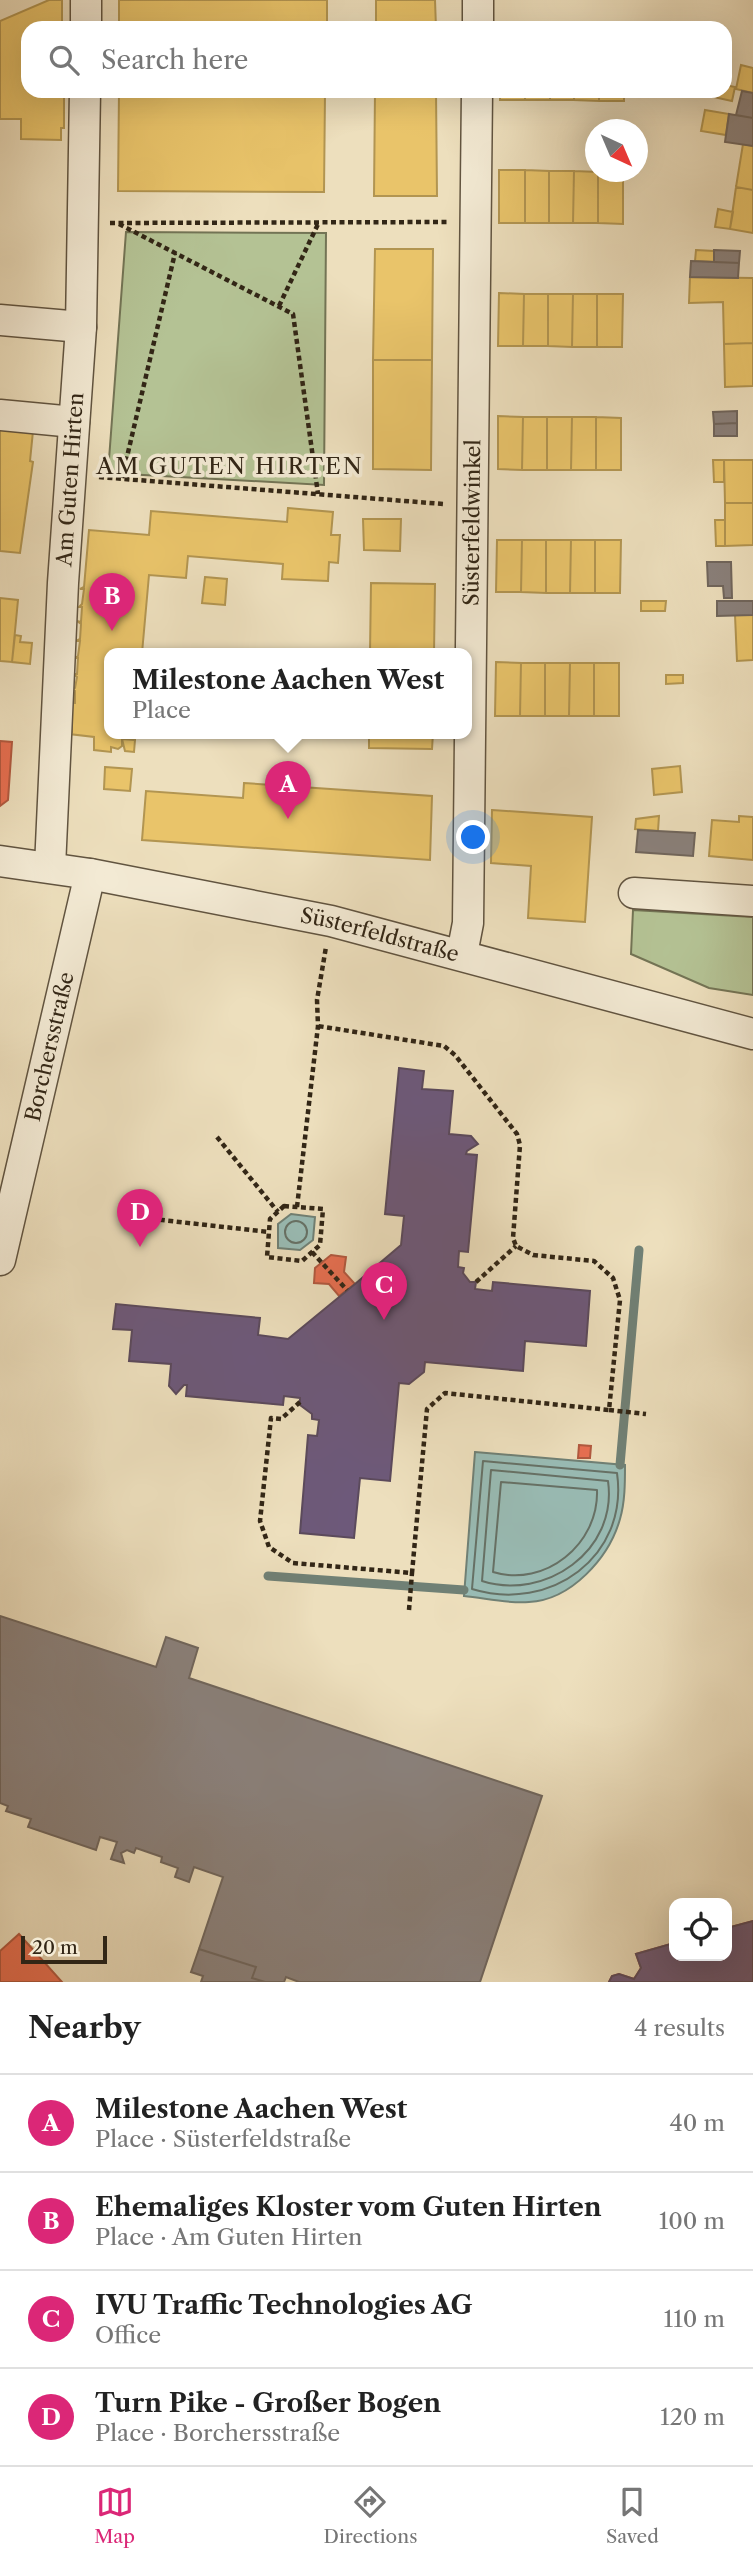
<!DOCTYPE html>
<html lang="en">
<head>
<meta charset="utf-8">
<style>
	:root { --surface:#fff; --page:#f2f2f2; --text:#222; --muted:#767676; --line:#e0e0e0; --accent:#db2777 }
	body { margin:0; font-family:"Libre Caslon Text",serif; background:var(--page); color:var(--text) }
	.controls { position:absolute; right:21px; bottom:21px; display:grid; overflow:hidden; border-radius:14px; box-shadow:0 7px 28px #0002 }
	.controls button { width:63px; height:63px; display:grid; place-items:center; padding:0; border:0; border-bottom:2px solid var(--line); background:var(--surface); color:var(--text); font:35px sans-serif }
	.compass { position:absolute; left:585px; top:119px; width:63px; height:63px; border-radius:50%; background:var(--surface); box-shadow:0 7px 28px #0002; rotate:136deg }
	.scale { position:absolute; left:21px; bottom:18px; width:86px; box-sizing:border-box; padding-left:7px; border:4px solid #322616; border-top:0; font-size:19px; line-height:24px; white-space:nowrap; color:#322616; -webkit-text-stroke:5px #f3ead4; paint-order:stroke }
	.you { position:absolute; left:474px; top:838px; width:24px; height:24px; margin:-18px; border:5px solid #fff; border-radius:50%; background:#1a73e8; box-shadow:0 0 0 10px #1a73e833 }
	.badge { display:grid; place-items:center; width:46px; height:46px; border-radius:50%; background:var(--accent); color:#fff; font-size:23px; font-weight:700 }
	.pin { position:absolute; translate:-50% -58px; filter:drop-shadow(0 2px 4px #0008) }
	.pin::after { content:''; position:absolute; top:37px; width:24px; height:21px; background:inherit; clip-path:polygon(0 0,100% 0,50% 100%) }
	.popup { position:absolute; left:104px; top:648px; width:368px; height:91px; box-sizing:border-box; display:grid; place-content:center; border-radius:14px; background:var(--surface); filter:drop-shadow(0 2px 5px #0005); font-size:23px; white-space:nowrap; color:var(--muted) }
	.popup b { font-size:26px; color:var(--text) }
	.popup::after { content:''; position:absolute; left:50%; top:100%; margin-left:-14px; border:14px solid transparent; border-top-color:var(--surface) }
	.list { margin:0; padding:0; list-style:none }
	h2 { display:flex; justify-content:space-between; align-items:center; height:91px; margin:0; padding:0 28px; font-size:30px }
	h2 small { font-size:23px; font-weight:400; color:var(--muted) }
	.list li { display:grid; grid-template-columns:46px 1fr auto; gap:21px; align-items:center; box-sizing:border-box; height:98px; padding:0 28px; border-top:2px solid var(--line) }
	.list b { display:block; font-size:26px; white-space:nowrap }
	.list p { margin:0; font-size:23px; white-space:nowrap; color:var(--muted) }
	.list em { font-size:23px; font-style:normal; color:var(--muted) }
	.icon { flex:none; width:38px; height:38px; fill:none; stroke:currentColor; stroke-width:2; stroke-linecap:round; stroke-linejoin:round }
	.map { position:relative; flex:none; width:753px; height:1982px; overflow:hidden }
	.search { position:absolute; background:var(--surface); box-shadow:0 7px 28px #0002; left:21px; right:21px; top:21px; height:77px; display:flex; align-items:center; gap:18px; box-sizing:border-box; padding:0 24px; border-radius:21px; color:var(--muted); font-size:26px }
	.sheet { height:483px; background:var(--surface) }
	nav { display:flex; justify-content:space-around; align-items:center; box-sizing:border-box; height:98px; border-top:2px solid var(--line); background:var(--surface); font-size:19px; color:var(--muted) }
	nav a { display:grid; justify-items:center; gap:4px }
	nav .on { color:var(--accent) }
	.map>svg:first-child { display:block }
</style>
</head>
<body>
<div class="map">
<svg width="753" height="1982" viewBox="0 0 753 1982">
	<rect width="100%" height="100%" fill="#eddfbd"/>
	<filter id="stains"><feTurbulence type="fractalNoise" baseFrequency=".00286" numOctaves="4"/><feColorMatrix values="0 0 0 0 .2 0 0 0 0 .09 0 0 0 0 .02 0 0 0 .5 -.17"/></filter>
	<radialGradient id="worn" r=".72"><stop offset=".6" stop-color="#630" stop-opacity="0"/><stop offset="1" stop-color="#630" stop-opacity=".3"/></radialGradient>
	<path fill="#b4c294" stroke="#737455" stroke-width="2" d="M126,232L326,233L324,485L108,473Z
		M633,910L753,917V995L709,988L631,954Z"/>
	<path fill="#99bcb5" stroke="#708075" stroke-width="2" d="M291,1214L315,1217L313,1240L300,1250L278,1248V1224Z
		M475,1452L625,1465C625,1483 625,1502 620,1519C609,1558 571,1600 529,1602C508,1604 485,1598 464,1596Z"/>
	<path fill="#e9c46a" stroke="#b29551" stroke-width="2" d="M49,0H62V24L65,28H28V91H64V128H61V140L21,139V119H0V21Z
		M119,0H327V28H119Z
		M376,0H435L436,28H376Z
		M741,65L753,68V93L736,89Z
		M725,85L735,87L732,101L709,96L710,91H725Z
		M119,91L325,93L324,192L118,191Z
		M375,91H436L437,196H374Z
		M500,91H525V100H500Z
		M525,91H550V100H525Z
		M550,91H574V100H550Z
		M574,91H599V101L574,100Z
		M599,91H624V101H599Z
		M705,110L729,114L726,135L701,131Z
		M743,144L753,146V190L736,187Z
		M499,170H525V223H499Z
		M525,170L549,171V223H525Z
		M549,171H574L573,223H549Z
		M574,171L598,172V223H573Z
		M598,172H623V224L598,223Z
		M736,187L753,190V233L730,229Z
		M718,209L733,212L730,229L715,227Z
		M375,249H433L432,360H373Z
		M696,250L714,251V262L695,261Z
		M690,277L753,278V343L724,344L723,302L689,303Z
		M499,293L524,294L523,346H498Z
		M524,294H548V346H523Z
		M548,294H573L572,347L548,346Z
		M573,294H597V347H572Z
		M597,294H623L622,347H597Z
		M753,343V386L725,387L724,344Z
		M373,360H432L431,470L373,469Z
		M498,416L523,417L522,470L498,469Z
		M523,417H547V470H522Z
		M547,417H572L571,470H547Z
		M572,417H596V470H571Z
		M596,417L621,418V470H596Z
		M0,427L33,431L30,461L33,462L20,553L0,551Z
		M713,460H724V482H714Z
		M724,460H753V503H725Z
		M725,503H753V545L725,546Z
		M288,508L333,512L331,535H340L338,563L329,562L328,581L282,579L283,564L188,556L186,578L149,575L142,653H110V733H135V740L122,739V746L118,749L111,747V752L94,750V737L69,734L72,732L71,703H75V691L72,690L75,688L77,677L73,674H77L78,658H75L78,656L80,641H76L80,639L81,624L77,621L81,622L82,607H79L82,604L84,589H80L84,587L89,530L149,535L151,511L287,522Z
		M363,519H401L400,551L364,550Z
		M715,520H725V546H716Z
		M497,540H522L521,592H496Z
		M522,540H546V593L521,592Z
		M546,540H571L570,593H546Z
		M571,540H595V593H570Z
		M595,540H621L620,593H595Z
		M205,577L227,579L225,605L202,603Z
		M371,583L435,584L434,653H370Z
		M0,598L18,600L12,662L0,661Z
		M641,601H666L665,611H641Z
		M735,615H753V660L737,661Z
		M15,635L21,636L20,642L32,643L30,664L12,662Z
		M496,662L521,663L520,716H495Z
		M521,663H545V716H520Z
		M545,663H570L569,716H545Z
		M570,663H594V716H569Z
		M594,663H619V716H594Z
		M666,675H683V683L666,684Z
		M369,733H433L432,749L369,748Z
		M122,739L135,740L134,752L125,751Z
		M680,766L682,792L654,795L652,769Z
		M105,767L132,769L130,791L104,789Z
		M244,783L432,796L430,860L142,840L146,791L243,798Z
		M492,810L592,817L585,922L528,918L531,866L491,863Z
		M659,816L658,831L635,829L636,819Z
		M739,816L753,817V860L709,856L712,820L739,822Z"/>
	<path fill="#e76f51" stroke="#b1593f" stroke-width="2" d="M0,741L12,742L8,800L0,806Z
		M331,1255L346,1257L344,1272L355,1284L339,1296L329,1284L314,1283L315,1268Z
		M579,1445L591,1446L590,1458H578Z
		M753,1921V1982H609L612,1976L619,1974L634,1979L641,1968L636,1954L674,1943V1956H727V1928Z
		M19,1934L62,1982H0V1951Z"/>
	<path fill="#6d597a" stroke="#5b4a5c" stroke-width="2" d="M399,1068L424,1071L422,1089L453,1091L449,1134L471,1136L478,1144L467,1151L466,1154L477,1155L468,1252L459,1251L458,1267L464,1268L463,1273L470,1282H476L475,1289L492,1291L493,1282L590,1291L586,1346L525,1341L523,1371L425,1362L424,1372L409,1384L399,1383L390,1481L360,1478L354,1538L300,1533L308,1435L317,1436L319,1420L312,1419V1414L300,1405V1398L284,1396L283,1405L186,1396L187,1385H184L176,1394L169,1386L171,1364L129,1361L132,1330L113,1329L116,1304L260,1318L258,1335L288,1339L355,1284L401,1245L404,1216L385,1214Z
		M753,1921V1982H609L612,1976L619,1974L634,1979L641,1968L636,1954L674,1943V1956H727V1928Z"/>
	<path fill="#8a817c" stroke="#70665d" stroke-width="2" d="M742,91L753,93V118L736,115Z
		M729,114L753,118V146L725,142Z
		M714,250L740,251L739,263L714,262Z
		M691,261L739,263L738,278L690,277Z
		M737,411V423L714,424L713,412Z
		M737,423V436H714V424Z
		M707,562H731L732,598H724L723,586H708Z
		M717,601H753V615L717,616Z
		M638,830L695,833L693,856L636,852Z
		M0,1616L156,1667L166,1637L198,1648L189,1678L542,1796L480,1982H299L286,1977L284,1982H265L252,1978L256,1967L199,1949L223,1877L194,1867L189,1882L175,1877L178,1868L161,1862L162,1857L136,1848L134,1853L127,1850L121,1853L124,1863L111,1859L117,1842L100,1837L96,1850L28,1827L31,1819L6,1811L8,1806L0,1803Z
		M199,1949L256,1967L252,1978L265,1982H201L203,1976L191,1972Z"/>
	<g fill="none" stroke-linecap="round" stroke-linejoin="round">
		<path stroke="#667166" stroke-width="2" d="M285 1232a11 11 0 1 1 22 0a11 11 0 1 1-22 0Z
			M483,1461L617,1473C629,1557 550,1613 472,1589Z
			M491,1470L608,1481C618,1551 545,1601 482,1581Z
			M501,1482L597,1490C599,1544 545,1588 493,1572Z"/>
		<path stroke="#708075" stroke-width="9" d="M620,1465L639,1250
			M268,1576L464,1590"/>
		<g stroke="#615440" stroke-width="33">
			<g id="minor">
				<path d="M86,28V0"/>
				<path d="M478,28V0"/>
				<path d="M0,320L81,327"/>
				<path d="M0,415L74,422"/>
				<path id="s1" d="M0,861L90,874L331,921L753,1034"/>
				<path id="s2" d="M50,867L63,583L81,327L85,91"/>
				<path d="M634,893L753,901"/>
				<path id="s3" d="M462,954L468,923L477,91"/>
				<path id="s4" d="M0,1260L90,874"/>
			</g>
		</g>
		<path stroke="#322616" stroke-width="4.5" stroke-dasharray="5 3.5" stroke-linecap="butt" d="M110,223L447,222
			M119,224L293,314L318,494
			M279,306L319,222
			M99,477L443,504
			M122,478L175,253
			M217,1137L278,1212
			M284,1206L323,1209L320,1245L302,1261L267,1257L270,1219Z
			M297,1207L318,1026L317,1000L326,947
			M126,1216L269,1232
			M312,1252L347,1290
			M476,1282L516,1246
			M300,1402L281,1419L271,1418L260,1521L269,1547L293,1563L412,1573L427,1409L445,1393L609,1410L620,1300L613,1278L594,1261L533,1255L516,1246L513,1238L520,1145L517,1134L455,1055L444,1046L318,1026
			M609,1410L646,1414
			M409,1610L412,1573"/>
		<use href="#minor" stroke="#f3ead4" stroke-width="30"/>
	</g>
	<g text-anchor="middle" stroke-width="7" stroke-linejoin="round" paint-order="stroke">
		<g font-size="21" fill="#322616" stroke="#f3ead4">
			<text dy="7" stroke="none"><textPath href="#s2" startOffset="388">Am Guten Hirten</textPath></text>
			<text dy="7" stroke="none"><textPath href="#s3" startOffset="432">Süsterfeldwinkel</textPath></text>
			<text dy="7" stroke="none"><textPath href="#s1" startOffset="387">Süsterfeldstraße</textPath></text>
			<text dy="7" stroke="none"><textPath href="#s4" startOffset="219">Borchersstraße</textPath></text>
		</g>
		<g font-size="23" letter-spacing="2" fill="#322616" stroke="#f3ead4">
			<text x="230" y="474">AM GUTEN HIRTEN</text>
		</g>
	</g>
	<rect width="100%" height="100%" filter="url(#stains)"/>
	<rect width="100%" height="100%" fill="url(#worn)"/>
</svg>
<div class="controls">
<button><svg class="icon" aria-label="locate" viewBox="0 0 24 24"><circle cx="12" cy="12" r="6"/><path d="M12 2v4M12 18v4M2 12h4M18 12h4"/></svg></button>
</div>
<svg class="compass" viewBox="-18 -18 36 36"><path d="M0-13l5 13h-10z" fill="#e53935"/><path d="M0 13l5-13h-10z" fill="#767676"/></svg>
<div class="scale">20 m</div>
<div class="you"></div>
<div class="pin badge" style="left:288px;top:819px">A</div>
<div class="popup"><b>Milestone Aachen West</b>Place</div>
<div class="pin badge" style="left:112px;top:631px">B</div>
<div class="pin badge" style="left:384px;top:1320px">C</div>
<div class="pin badge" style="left:140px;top:1247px">D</div>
<div class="search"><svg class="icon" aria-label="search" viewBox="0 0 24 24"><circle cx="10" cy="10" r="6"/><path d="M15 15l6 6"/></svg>Search here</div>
</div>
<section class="sheet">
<h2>Nearby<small>4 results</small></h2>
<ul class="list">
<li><span class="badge">A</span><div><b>Milestone Aachen West</b><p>Place · Süsterfeldstraße</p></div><em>40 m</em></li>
<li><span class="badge">B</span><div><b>Ehemaliges Kloster vom Guten Hirten</b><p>Place · Am Guten Hirten</p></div><em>100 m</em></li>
<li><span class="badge">C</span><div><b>IVU Traffic Technologies AG</b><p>Office</p></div><em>110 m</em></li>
<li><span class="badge">D</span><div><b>Turn Pike - Großer Bogen</b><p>Place · Borchersstraße</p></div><em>120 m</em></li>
</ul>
</section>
<nav>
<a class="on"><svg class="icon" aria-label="map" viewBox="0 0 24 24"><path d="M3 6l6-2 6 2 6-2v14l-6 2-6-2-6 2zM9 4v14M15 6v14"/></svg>Map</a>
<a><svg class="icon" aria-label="directions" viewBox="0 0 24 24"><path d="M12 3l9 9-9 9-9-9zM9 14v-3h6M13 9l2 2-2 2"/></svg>Directions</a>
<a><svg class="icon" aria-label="saved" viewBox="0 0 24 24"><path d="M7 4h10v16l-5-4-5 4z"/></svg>Saved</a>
</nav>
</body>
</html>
